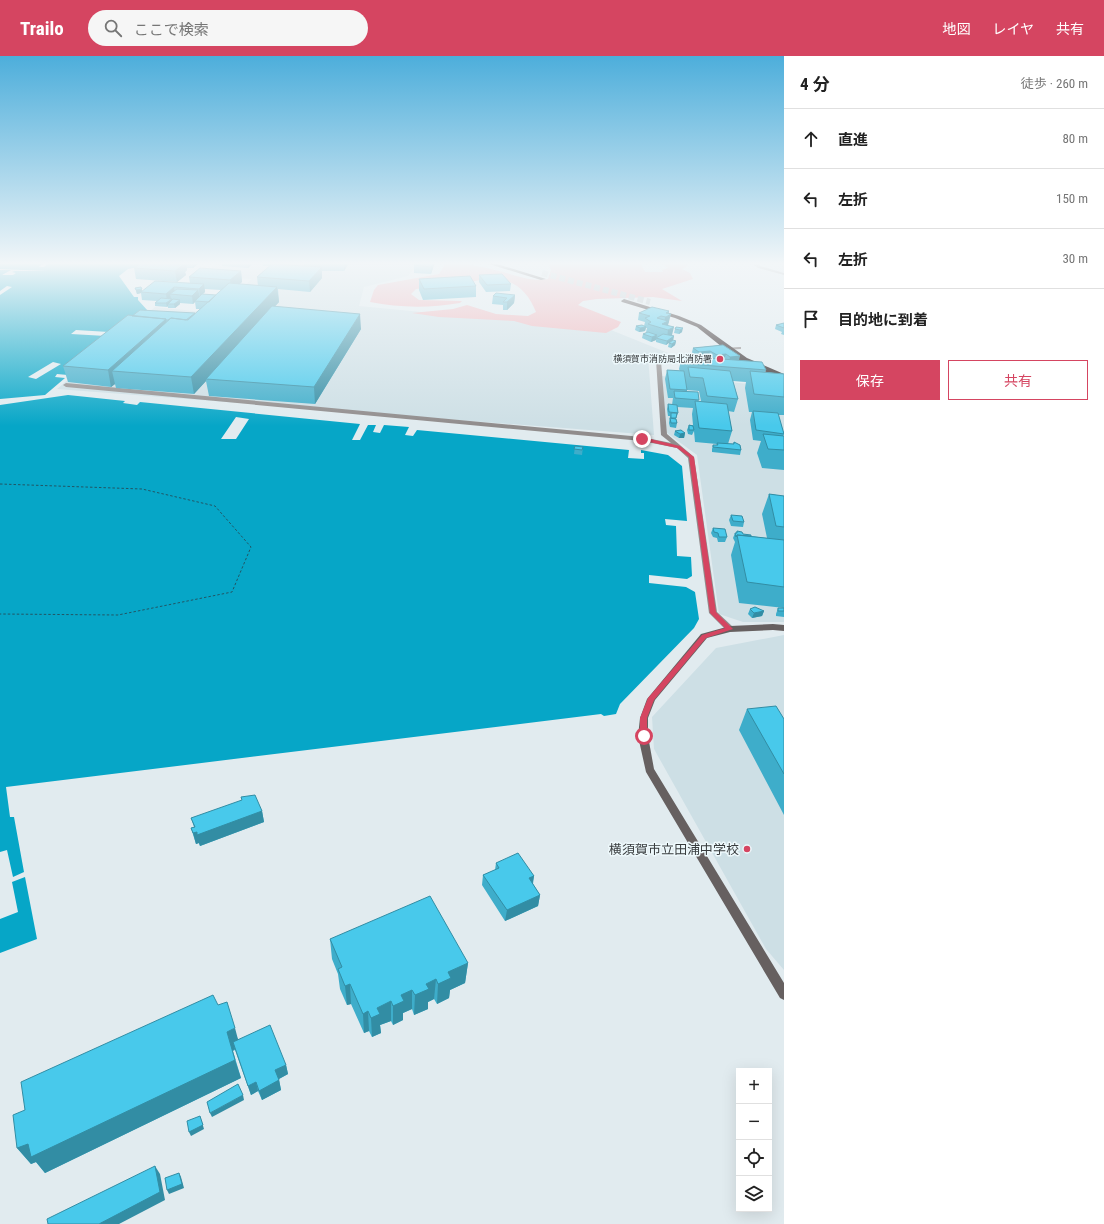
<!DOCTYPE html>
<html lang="ja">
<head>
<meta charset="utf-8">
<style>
	:root { --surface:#fff; --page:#f6f6f6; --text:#222; --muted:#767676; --line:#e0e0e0; --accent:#d54561 }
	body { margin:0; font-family:"Roboto Condensed","Noto Sans JP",sans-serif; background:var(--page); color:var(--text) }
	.controls { position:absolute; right:12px; bottom:12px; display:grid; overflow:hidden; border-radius:0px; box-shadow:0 4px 16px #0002 }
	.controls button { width:36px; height:36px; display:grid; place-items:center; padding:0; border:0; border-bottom:1px solid var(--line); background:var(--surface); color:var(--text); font:20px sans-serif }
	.stop { position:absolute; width:12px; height:12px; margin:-9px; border:3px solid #d54561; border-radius:50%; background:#fff }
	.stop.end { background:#d54561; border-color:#fff; box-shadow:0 1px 4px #0008 }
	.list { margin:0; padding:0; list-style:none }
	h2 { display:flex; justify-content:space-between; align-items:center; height:52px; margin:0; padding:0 16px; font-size:17px }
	h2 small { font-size:13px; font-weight:400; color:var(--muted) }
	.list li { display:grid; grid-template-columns:26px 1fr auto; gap:12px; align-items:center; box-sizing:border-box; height:60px; padding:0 16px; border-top:1px solid var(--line) }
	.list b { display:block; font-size:15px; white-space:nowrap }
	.list em { font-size:13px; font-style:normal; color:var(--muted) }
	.actions { display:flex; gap:8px; padding:12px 16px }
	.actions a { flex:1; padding:9px 0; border:1px solid var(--accent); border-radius:0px; text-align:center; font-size:14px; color:var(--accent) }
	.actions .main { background:var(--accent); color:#fff }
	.icon { flex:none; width:22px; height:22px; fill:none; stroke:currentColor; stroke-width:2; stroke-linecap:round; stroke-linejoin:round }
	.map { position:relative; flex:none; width:784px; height:1168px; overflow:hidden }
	header { display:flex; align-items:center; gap:24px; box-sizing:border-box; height:56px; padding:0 20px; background:var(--accent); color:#fff }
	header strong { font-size:19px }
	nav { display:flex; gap:22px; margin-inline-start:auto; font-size:14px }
	.search { width:280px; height:36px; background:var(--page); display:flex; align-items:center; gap:10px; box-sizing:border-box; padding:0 14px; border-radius:22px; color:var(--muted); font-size:15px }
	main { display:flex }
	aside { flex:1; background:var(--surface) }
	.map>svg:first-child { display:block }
</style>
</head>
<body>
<header>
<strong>Trailo</strong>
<div class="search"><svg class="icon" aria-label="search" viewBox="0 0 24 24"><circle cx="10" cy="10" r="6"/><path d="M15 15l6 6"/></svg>ここで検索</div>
<nav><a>地図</a><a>レイヤ</a><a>共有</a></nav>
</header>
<main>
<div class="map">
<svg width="784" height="1168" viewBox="0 0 784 1168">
	<rect width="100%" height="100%" fill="#e1ebef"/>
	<path fill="#cddfe5" d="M217,207H418L408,220L364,231L359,250L611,274L668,297L648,300L654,379L57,333L155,251L213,257L252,223L202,220Z
		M662,320L784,331V566H743L719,558L697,399L667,377Z
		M784,579V914L766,893L654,693L652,661L716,592Z"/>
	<path fill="#f1aeb4" d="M446,207C466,207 484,211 503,216C518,220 532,226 548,223L551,214L549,209L552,207H644L641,208L645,216H663L662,214L668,212L661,207H682L688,210L682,213L690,217L693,223L662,233L682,245L653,241L597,243L583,245L578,249L621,266L618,271L606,277L532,270L514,265L439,261L412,257L453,253L467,249L496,258L528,260L536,256C528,235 513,222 490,222C482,223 473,226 465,227C449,230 432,231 416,233L411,238L419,244L462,245L460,247C430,252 400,252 370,246L374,234L378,229L439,218Z"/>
	<path fill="#06a6c7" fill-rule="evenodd" d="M0,207H43L39,211H44L49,207H143V210L128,213L119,220L134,241H138V244L148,255L68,319L57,318L55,321L65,322L45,339L0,343V239L12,231L7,230L0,235V214H11L2,219H13L16,217L12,216L15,215H48L0,213ZM76,274L109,276L106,280L71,278ZM53,306L61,308L36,323L28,321Z
		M68,339L125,345L123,347L137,349L140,346L360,368L352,384H360L368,369H376L373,376L380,377L384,369L409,371L405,379L413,380L417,374L629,394L628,402L644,403V397H641V394L668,399L682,410L687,465L665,463L666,469L676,470L677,500L691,501L692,520L687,523L649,519V527L686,531L695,536L699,563L694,572L620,648L616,658L604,660L601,658L6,731L10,761H14L24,816L13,821L7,794L0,796V349ZM236,361L249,363L236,383H221Z
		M25,821L37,883L0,897V863L18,856L12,826Z"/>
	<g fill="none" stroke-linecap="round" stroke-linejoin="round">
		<path stroke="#215665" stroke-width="1" stroke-dasharray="2.5 2" stroke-linecap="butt" d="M0,428L142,433L215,450L251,491L232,536L118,559L0,558"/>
		<path stroke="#bfc8cc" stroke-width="6" stroke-dasharray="6 3" stroke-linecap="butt" d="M542,217L650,246"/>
		<path fill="#908c8c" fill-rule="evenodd" d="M751,207H755L760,210L784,217V219L758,212Z
			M739,291H741V293L724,294L722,293L724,292Z
			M703,295H705V297L661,305L667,378L694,401L717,556L733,571L734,573L733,575H727L709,557L688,402L677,392L642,385L66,331L63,329L66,327L642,381L671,387L661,379L656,304Z"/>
		<path fill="#666060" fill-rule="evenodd" d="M773,568L784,569V575L773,574L730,576L707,582L655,644L648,662V680L654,713L784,927V944L780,942L646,716L638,680L640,662L647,643L701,578L730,570Z"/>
		<path fill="#302829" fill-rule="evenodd" d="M486,207H494L546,223L541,224Z
			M624,243L679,260L701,269L747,302L784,318V323L741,306L697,271L675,262L622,246L621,245Z"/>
	</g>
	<path fill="#3eadca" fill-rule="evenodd" d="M141,207H198V208L193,212H187V214L185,216L186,219L177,226L136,223L134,212Z
		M222,207H253L248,212L222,210Z
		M262,207H287L285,208L304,210V207H349L344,215H322V222L310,236L278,233L279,246L275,250L361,273L315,348L209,340L206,325L194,338L116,332L115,328L111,331L68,326L63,310L132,260L195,259L201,253H196L195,246L193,248L180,247V248L175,252H168V250L167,251L155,250V247L157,245L142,244L141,237L137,238L135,232L142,235L190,227L189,221L241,215L242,226L239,228L258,230L257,221L269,210H263ZM205,233L221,234L216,239L203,238L205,236Z
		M416,207H435L434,209L431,218L414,217V209Z
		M479,219L511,228L510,235L486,236L479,226Z
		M419,223L476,230V241L423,244L419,234Z
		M515,239L514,247L507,254H503V249L492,248L493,240Z
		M669,255V266L668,267L667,269L672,279L674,280L673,284L666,289L656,286V284L651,286L642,282L643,278L647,276H646L647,272H646L645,275L639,276L635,274L636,270H644L645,266L638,264L639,257Z
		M784,267V279L781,278L782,276L775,273L776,269Z
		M676,271L682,276L679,278L674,277L675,273Z
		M676,285L675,289L671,292L668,291L669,287Z
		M723,289L739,304L766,314L765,316L784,318V359H778L784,378L783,380H784V414L762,412L757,397L761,385L753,384L750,364L752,356H749L745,332L746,326L733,325L738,343L734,356L728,355L732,375L728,388H733L734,386L741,394L740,399L712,396V393L713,389H716L717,388L695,386L694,375L692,379L688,378L687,374L689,369H693L692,358L693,352L677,351L678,357L676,363L677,367L676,372L670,371L669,367L670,360H668L667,353L668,348L672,349L673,342H668L665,323L667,314L680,315L679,313L682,300L691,301L693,292ZM687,334L699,335L701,345H698L699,344L687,336Z
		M675,375L685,377L684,382H679L674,379Z
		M575,390L583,391L582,399L574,398Z
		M769,438L784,440V552L739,547L731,499L735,486L733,482L735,477H736L737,475L743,478L751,480L767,482L762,458Z
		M731,459L744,466L743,471L731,470L729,464Z
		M713,472L727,481L725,486H718L717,482L713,481L711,477Z
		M778,552H784V561L776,560V558Z
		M750,553L764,555L762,560L752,562L748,558Z
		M747,653L784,663V759L739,674Z
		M262,755L264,766L200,790L199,787L196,788L191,772L194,771L191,762Z
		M496,807L534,820L533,828L540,839L538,850L505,865L482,829L483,819L495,814Z
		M330,883L468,907L465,927L450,934L449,942L437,948L434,943L428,946V953L414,959L412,953L403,957V964L393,969L391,965L380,969L381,977L372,981L369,975L364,977L351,948L347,949L340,933L338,918L332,903Z
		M218,949L238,983L286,1009L288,1018L279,1023L281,1034L262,1044L258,1035L251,1039L235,994L233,995L241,1022L45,1117L36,1106L31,1108L17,1092Z"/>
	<path fill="#328da4" d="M181,207H186L187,214L185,216L186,219L177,226L175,215Z
		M192,207H198V208L193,212Z
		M247,207H253L248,212Z
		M282,207H287L282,211Z
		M344,207H349L344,215Z
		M433,207H435L434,209L431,218V211Z
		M322,211V222L310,236L309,225Z
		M241,215L242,226L232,235L230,224Z
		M204,228L205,236L200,240L199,233Z
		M174,231L175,239L170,238L171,243L167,246L166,238Z
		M277,231L279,246L208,323H206V325L194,338L191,321Z
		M142,233V236H141V237L137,238L136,234Z
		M198,234L200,242L195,245V246L193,248L192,240Z
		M515,239L514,247L507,254V246Z
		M172,243V247L168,248V250L167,251L166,247Z
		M180,244V248L175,252L174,248Z
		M669,255L668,259L671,258L667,273L662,268L664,267L666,257Z
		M195,257L196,269L184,266Z
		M360,258L361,273L315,348L314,331Z
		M166,263L169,278L112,315L115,328L111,331L108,314Z
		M646,271L645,275L639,276L640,272Z
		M674,271L672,279L667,282L668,274Z
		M683,272L682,276L679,278L680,274Z
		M657,279L656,284L651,286L652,281Z
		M674,280L673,284L666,289L667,285Z
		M676,285L675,289L671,292L672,288Z
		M710,295L708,303L697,305L699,296Z
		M726,298L723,307L715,308L717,299Z
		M740,300L738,308L728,310L730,301Z
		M685,377L684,382H679L680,378Z
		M764,555L762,560L752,562L754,557Z
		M262,755L264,766L200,790L199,787L196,788L193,777Z
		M534,820L532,830L529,822Z
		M540,839L538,850L505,865L507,854Z
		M468,907L465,927L450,934L449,942L437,948L438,928L448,916Z
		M436,923L434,943L428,946V953L414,959L415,939L426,928Z
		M350,928L351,948L347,949L345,930Z
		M412,934V953L403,957V964L393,969V950L401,939Z
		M391,945V965L380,969L381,977L372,981L371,962L377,952Z
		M368,955L369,975L364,977L363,958Z
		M235,972L240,991L233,986L235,993L232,995L227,976Z
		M235,1004L241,1022L45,1117L36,1106L31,1108L17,1092Z
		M286,1009L288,1018L277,1024L275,1014Z
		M279,1024L281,1034L262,1044L259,1035Z
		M256,1026L258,1035L251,1039L248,1030Z
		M243,1039L244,1044L212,1061L210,1057Z
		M200,1060L204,1073L191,1080L189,1076Z
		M155,1110L160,1118L165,1144L119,1168H99Z
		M179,1117L181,1121L184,1132L169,1138L167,1134Z"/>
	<path fill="#48c9eb" stroke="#328da4" d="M141,207H181L180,208H184L175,215L134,212Z
		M416,207H433L431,211L414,209Z
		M272,208L322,211L309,225L257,221Z
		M200,212L241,215L230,224L189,221Z
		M502,218L511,228L487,229L479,219Z
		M470,220L476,230L424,233L419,223Z
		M155,225L204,228L199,233L174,231L166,238L141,236Z
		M229,227L277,231L191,321L112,315L171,262L188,264Z
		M141,231L142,233L136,234L135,232Z
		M177,233L198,234L192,240L170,238Z
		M496,237L515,239L507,246H503L507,242L493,240Z
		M202,238L216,239L209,246L195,245Z
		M161,242L172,243L166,247H155Z
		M173,243L180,244L174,248H168Z
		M272,250L360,258L314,331L206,323Z
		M652,251L669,255L666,257L671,258L666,261L661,260L657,262L668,265L662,268L674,271L668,274L648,268L651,266L645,262L650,260L639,257Z
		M140,254L195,257L186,264L171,262L168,264H166V263L132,260Z
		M128,259L166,263L108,314L63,310Z
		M784,267V272L776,269Z
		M642,269L646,271L640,272L636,270Z
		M676,271L683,272L680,274L675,273Z
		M648,276L657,279L652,281L643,278Z
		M663,278L674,280L667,285L656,282Z
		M673,284L676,285L672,288L669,287Z
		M723,289L740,300L730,301L726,298L717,299L710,295L699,296L693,292Z
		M682,300L762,306L766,314L689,308L683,307Z
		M688,311L730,315L738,343L707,340L703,322L690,321Z
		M667,314L684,315L687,334L670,333Z
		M750,315L784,318V341L754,338Z
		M674,335L698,336L699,344L675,342Z
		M695,345L727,348L732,375L699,372Z
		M668,348L677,349L678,357L669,356Z
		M753,355L778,357L784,378L756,374Z
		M671,357H677L676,362H671Z
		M670,362L676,363L677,367H671Z
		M689,369L693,370L694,374H689Z
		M681,374L685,377L680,378L675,375Z
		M763,378L784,380V394L768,393Z
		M734,386L740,389L741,394L713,391V389H718L717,387L734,388Z
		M575,390L583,391L582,394L574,393Z
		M769,438L784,440V471L776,470Z
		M731,459L742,460L744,466L733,465Z
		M713,472L725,473L727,481H719L718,477L714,476Z
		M737,475L742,476L743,478L751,479V480L737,479L736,481L735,477H737Z
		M737,479L784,484V531L747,526Z
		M755,551L764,555L754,557L750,553Z
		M778,552H784V555H778Z
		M776,650L784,663V718L747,653Z
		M255,739L262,755L197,779V776L193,777L191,772L195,771L191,762L242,744L241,741Z
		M518,797L534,820L529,822L540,839L507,854L483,819L499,812L496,807Z
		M430,840L468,907L448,916L451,922L438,928L436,923L426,928L429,933L415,939L412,934L401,939L404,945L393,950L391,945L377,952L380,958L371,962L368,955L363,958L350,928L345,930L338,913L342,911L330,883Z
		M213,939L218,949L227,946L235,972L227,976L235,1004L31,1101L28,1088L17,1092L13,1059L25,1054L21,1026Z
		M270,969L286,1009L275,1014L279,1024L259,1035L256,1026L248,1030L233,986Z
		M238,1028L243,1039L210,1057L207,1046Z
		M200,1060L203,1069L189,1076L187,1065Z
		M155,1110L160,1136L99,1168H48L47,1163Z
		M179,1117L182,1128L167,1134L165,1122Z"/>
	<linearGradient id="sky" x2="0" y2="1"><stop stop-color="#4daedb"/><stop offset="0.56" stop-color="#f2f6f8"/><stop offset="1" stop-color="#f2f6f8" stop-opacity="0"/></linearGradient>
	<rect width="784" height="370" fill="url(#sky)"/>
	<path fill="#d54561" d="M642,381L680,390L694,401L716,556L733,573L706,582L654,644L647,662V680L644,683L640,680V662L648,642L702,579L725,572L710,557L689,401L677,392L640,384Z"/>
	<g fill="#d54561" stroke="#eef9fc" stroke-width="1.5">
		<circle cx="720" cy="303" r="4"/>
		<circle cx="747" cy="793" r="4"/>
	</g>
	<g text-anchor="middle" stroke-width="3" stroke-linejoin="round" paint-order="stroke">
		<g font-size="9" fill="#383c3e" stroke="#eef9fc" text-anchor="end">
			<text x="712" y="306">横須賀市消防局北消防署</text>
		</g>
		<g font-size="13" fill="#383c3e" stroke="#eef9fc" text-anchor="end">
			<text x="739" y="798">横須賀市立田浦中学校</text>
		</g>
	</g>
</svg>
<div class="controls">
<button>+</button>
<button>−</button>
<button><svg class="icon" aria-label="locate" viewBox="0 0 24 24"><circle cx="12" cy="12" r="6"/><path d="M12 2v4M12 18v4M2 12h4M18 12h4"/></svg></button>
<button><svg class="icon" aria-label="layers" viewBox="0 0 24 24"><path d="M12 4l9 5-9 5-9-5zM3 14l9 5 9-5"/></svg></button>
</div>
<div class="stop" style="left:644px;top:680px"></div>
<div class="stop end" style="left:642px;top:383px"></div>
</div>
<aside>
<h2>4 分<small>徒歩 · 260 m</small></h2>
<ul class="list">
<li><svg class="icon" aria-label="ahead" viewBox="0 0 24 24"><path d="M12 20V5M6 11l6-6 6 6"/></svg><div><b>直進</b></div><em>80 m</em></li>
<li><svg class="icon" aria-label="left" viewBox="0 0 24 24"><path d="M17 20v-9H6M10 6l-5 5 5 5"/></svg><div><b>左折</b></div><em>150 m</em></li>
<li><svg class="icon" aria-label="left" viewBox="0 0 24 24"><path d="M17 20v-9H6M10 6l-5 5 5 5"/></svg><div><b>左折</b></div><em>30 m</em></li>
<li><svg class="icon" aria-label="arrive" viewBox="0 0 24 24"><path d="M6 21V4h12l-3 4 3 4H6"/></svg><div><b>目的地に到着</b></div></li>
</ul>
<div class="actions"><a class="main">保存</a><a>共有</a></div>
</aside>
</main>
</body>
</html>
